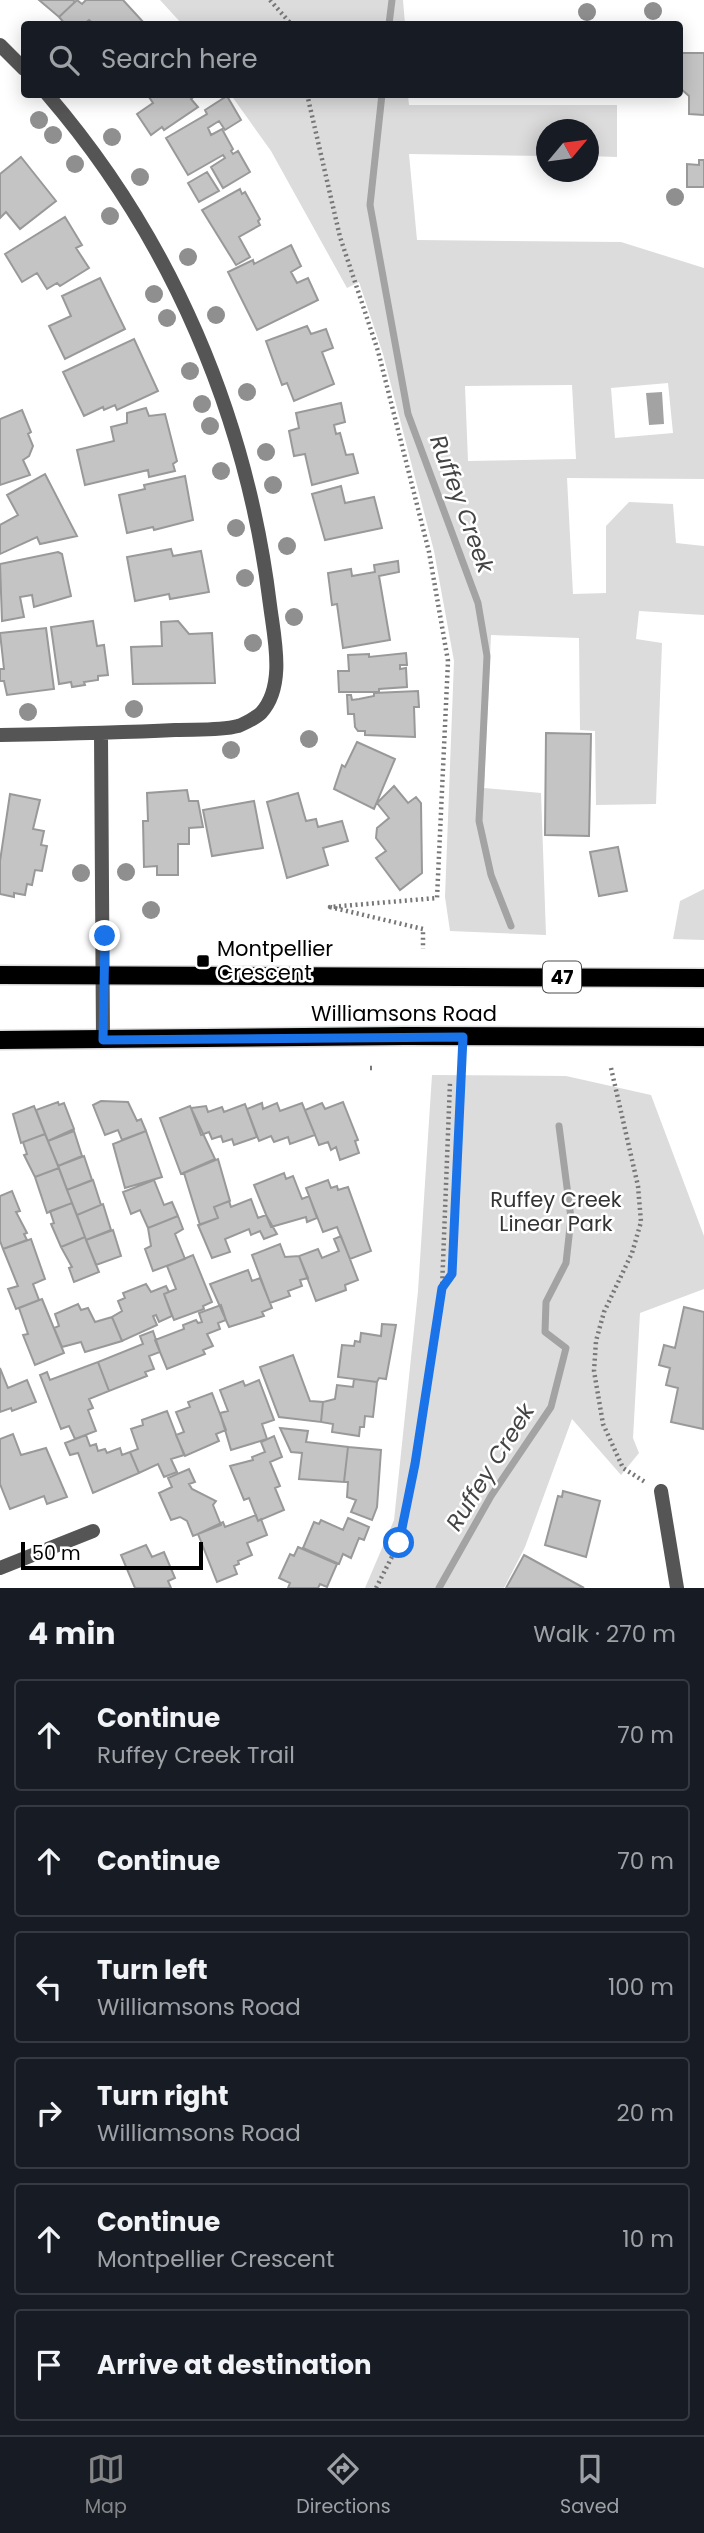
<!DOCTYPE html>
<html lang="en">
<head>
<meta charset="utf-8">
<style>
	:root { --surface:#171b24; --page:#242831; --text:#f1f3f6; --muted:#9ea1a6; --line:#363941; --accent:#858687 }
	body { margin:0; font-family:Poppins,sans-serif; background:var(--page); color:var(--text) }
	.compass { position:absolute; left:536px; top:119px; width:63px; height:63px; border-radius:50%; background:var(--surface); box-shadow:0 4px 18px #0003; rotate:61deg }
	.scale { position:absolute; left:21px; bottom:18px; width:182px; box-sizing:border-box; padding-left:7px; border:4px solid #000; border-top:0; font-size:19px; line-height:24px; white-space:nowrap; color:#000; -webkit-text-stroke:5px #fff; paint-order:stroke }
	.stop { position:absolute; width:21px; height:21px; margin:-16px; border:5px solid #1a73e8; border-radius:50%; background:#fff }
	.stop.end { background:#1a73e8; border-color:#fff; box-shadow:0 2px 7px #0008 }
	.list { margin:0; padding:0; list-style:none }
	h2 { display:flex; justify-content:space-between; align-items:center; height:91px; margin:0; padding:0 28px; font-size:30px }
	h2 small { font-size:23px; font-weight:400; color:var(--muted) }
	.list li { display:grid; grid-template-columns:46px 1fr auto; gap:21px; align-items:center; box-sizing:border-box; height:112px; margin:0 14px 14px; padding:0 14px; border:2px solid var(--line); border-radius:7px }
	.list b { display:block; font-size:26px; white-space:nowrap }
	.list p { margin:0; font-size:23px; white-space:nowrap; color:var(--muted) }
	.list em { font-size:23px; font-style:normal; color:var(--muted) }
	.icon { flex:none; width:38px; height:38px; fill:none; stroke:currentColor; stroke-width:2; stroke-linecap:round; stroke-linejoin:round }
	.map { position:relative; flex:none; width:704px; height:1588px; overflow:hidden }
	.search { position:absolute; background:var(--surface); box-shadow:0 4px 18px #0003; left:21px; right:21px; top:21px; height:77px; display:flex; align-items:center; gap:18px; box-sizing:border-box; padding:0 24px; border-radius:7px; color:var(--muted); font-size:26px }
	.sheet { height:847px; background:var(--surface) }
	nav { display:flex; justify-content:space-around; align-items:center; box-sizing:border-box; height:98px; border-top:2px solid var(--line); background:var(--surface); font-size:19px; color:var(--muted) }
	nav a { display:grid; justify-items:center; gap:4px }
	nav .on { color:var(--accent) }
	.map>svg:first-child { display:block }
</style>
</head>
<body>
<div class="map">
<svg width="704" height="1588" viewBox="0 0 704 1588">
	<rect width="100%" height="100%" fill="#fff"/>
	<path fill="#dcdcdc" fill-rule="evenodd" d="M160,0H403L405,24H182Z
		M231,95H408L409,105H617V157L589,156L588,130H546V156L409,154L417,240L621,242L704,268V479L567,478L573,594L606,593V526L629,502L673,504L676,543L704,546V615L639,611L636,639L662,643L656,804L596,805L595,731L580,730L579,638L491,635L484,788L541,793L546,935L450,931L445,897L454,661L434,551L383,354L359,282L347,288L271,151ZM668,383L673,433L615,438L611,388ZM572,385L576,459L468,461L465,386Z
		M704,889V940L673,939L680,901Z
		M432,1075L566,1076L651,1095L704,1236V1289L640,1313L633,1438L639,1453L621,1475L572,1419L525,1547L504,1588H365L394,1520L418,1291Z"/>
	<path fill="#a3a3a3" d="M662,392L664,424L649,425L646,393Z"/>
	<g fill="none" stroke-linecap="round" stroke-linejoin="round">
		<path stroke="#a3a3a3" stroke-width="7" d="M389,24L392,0
			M382,94L370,205L408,414L478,603L487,656L479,821L491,875L511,926
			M439,1588L491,1496L551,1407L566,1348L545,1332L546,1302L566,1263L571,1218L559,1126"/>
	</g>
	<path fill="#c4c4c4" stroke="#999" stroke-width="2" d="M39,0H73L75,2L59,17Z
		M77,0L82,4L86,0H123L145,24H94L89,20L84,24H65L59,17Z
		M680,53H704V115L689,114V96L680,88Z
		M147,94H197L191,99L198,107L164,130L162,127L151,135L137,114L153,103Z
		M227,96L241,120L225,130L219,121L208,128L211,135L222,129L233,149L231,151L233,154L238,151L250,172L223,188L211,167L225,158L223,155L188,175L166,138L207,114L205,110Z
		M21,157L56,201L20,229L6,212L0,218V174Z
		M699,160H704V187H687V164L699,165Z
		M207,172L219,191L199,202L188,183Z
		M240,189L242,194L245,192L260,219L258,221L260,225L239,237L250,257L236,265L202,210Z
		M65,217L82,245L76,248L89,268L60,286L57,283L47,289L37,273L22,282L5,254Z
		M291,245L301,266L291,272L297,283L308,278L318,300L257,330L228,272L253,260L254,264Z
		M100,278L125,329L65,359L49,326L71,316L62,296Z
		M307,326L311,334L326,329L333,348L322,352L334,384L294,401L287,383L282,385L266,341Z
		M134,339L158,391L117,410L115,405L104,410L103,407L84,416L63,372Z
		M341,403L345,422L334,425L336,434L340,433L346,455L353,454L358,473L312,485L305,454L294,456L289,431L299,428L296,413Z
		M146,408L149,416L165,414L177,461L173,464L175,471L149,477L148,470L85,485L77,450L114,441L111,427L127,423V413Z
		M22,410L31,432L28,434L33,446L29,456L23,460L30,475L0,485V419Z
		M45,474L77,536L40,544L37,537L0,554V525L18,515L7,495Z
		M185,476L193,520L154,530L153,527L127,533L119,495L145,489L144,485Z
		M341,486L345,503L374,497L382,528L325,540L312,494Z
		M171,549L173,556L201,551L209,592L170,599L169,594L135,601L127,557Z
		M58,552L62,554L71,596L34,607L32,595L20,597L24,617L2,621L0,564Z
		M398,561L399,572L379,576L390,640L343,648L337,604L332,605L328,573L351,569L352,576L375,572L374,565Z
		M93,621L97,646L104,645L108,675L98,676V680L84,682L85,685L72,687L71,682L59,684L51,627Z
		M178,621L189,634L212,633L215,683L133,684L131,647L162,646L161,622Z
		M46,628L54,689L7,695L4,681H0V669H4L0,633Z
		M406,653L407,665H400V669L406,668L407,687L379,689V692H339L338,671H349L348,655L369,654V657Z
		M418,691L419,707H414L415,737L365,735V731H358L355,727L354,714H348L347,695H351L352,700L359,699L374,696V693Z
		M546,733L591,734L589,836L545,835Z
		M357,742L395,759L374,809L334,789L342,765L345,767Z
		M394,786L408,803L416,797L421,803L422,873L400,890L376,858L386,851L376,838L377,828L389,818L377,803Z
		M187,790L189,801H198L203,827L189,828V844H178V875H157V866L144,867L143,821H148L147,793Z
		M298,793L306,821L316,819L318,827L342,821L348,841L323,848L328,865L287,878L267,802Z
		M10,794L40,800L33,829L44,831L41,845L47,846L42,871L35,870L32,885L27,884L25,895L14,893V897L0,894V861Z
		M254,801L263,848L212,856L203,810Z
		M618,847L627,891L599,896L590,852Z
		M101,1101L128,1102L137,1121L141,1119L146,1131L122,1140L118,1130L105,1135L93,1105Z
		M58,1102L59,1105L64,1103L74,1129L48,1141L36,1110Z
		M343,1102L358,1140L355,1141L359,1153L340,1160L336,1147L331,1150L328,1142L319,1145L305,1110L322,1103L325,1109Z
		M262,1103L263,1109L277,1103L280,1111L302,1103L315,1135L290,1144L288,1137L274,1142L271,1136L259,1141L247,1109Z
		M245,1104L257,1137L234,1145L232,1139L223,1142L221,1136L212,1139L209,1132L201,1135L191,1108L206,1106L208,1112L222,1107L224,1112Z
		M34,1106L45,1134L21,1143L13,1114Z
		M190,1106L215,1159L181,1174L160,1118Z
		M74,1131L82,1156L58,1166L48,1141Z
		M146,1131L162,1177L125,1188L113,1144Z
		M45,1134L59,1168L35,1177L24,1155L27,1154L23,1142Z
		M84,1156L92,1180L67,1190L58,1166Z
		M218,1159L230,1201L214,1207L218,1218L200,1225L184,1173Z
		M59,1168L72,1203L47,1213L35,1177Z
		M284,1173L286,1179L293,1176L302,1199L309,1196L317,1218L307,1222L306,1217L271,1227L254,1185Z
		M93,1180L101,1205L77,1215L67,1190Z
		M154,1180L164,1205L172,1202L178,1216L148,1228L140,1210L131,1214L123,1192Z
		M328,1180L331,1188L337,1186L338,1190L348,1187L371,1251L350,1259L337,1227L323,1232L306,1188Z
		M12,1191L20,1211L16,1212L27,1233L24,1234L27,1240L3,1249L0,1241V1196Z
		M251,1199L258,1218L266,1215L277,1234L264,1239L260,1231L251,1235L249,1229L225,1239L230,1252L212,1258L198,1225L218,1218L214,1207L229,1201L231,1207Z
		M72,1203L85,1237L61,1247L51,1224L54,1223L50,1211Z
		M103,1204L111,1230L86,1240L77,1215Z
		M178,1216L183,1229L175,1234L185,1259L153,1271L145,1249L151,1246L148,1228Z
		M113,1230L121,1256L96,1265L86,1240Z
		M341,1236L358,1280L345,1285L346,1290L316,1301L299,1256L318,1249L322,1258L339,1251L334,1239Z
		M85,1237L99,1272L74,1282L69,1268L72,1267L61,1247Z
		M31,1239L45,1279L33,1284L39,1300L16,1309L8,1289L18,1286L3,1249Z
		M280,1244L285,1257L299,1256L308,1278L300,1280L302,1286L288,1291L290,1296L270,1303L252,1255Z
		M193,1255L212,1302L203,1306L204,1309L174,1320L164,1294L176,1289L167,1266Z
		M248,1270L252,1281L260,1278L272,1308L262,1312L264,1316L229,1327L210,1284Z
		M146,1284L151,1292L166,1286L169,1292L164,1294L172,1316L159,1322L156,1315L153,1316L157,1325L122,1341L112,1317L122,1311L118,1301L125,1298L123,1293Z
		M42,1299L64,1353L35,1365L23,1335L28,1334L19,1308Z
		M78,1304L81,1310L88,1308L95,1322L112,1317L122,1341L85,1352L81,1342L62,1347L54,1328L59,1326L55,1314Z
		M221,1305L226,1320L218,1323L220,1329L207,1334L213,1346L203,1350L205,1354L167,1369L155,1340L184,1329L183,1325L196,1320L198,1323L202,1322L199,1313Z
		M684,1307L704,1312L703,1429L671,1422L678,1388L666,1385L670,1368L659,1365L664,1345L675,1348Z
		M382,1324L396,1325L386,1379L379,1378L377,1382L338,1377L342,1345L354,1346L355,1341L360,1342L361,1333L381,1336Z
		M153,1331L160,1352L149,1356L154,1369L145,1372L147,1376L109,1391L98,1362L143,1344L140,1336Z
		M293,1355L310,1401L323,1402L321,1422L279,1417L260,1367Z
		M98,1362L109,1391L89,1399L93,1408L88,1410L96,1431L75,1439L69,1426L61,1429L40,1375L47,1372L50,1380Z
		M0,1368L8,1388L27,1380L36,1402L12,1411L11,1408L0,1412Z
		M354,1379L377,1382L373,1417L365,1416L364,1427H360L359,1436L332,1432L333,1424L321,1422L323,1402L335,1399L337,1385L353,1387Z
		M259,1380L274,1420L262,1424L267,1439L231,1450L220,1413L228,1411L220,1390L243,1381L245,1386Z
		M212,1393L226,1430L216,1434L219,1441L185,1456L176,1435L184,1432L176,1412L190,1407L188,1402Z
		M167,1411L184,1455L171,1459L177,1472L164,1477L158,1464L139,1473L130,1452L138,1449L131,1429L143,1425L142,1420Z
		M280,1428L308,1431L306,1442L348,1447L344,1482L299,1479L302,1453L291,1452Z
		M13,1434L21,1455L46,1448L67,1497L47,1504L44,1496L10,1509L0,1484V1439Z
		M86,1435L90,1446L96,1444L98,1451L105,1449L107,1453L120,1448L122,1455L130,1452L139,1473L93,1493L78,1453L70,1455L65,1443Z
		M274,1436L282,1457L270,1462L280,1486L275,1488L284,1510L258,1521L249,1498L244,1500L230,1466L253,1460L252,1457L265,1452L261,1442Z
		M348,1447L381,1450L377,1507L372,1520L351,1512L356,1500L347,1497L348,1482H344Z
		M189,1469L195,1482L189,1484L192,1489L216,1501L213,1505L221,1525L193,1536L187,1521L180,1517L171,1520L159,1493L172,1487L168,1478Z
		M563,1491L600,1501L586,1557L545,1545L558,1496L562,1497Z
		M256,1515L258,1521L261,1519L267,1535L247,1543L252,1555L238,1561L239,1564L234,1566L237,1574L217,1582L198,1534L223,1522L225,1527Z
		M348,1518L369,1527L364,1540L359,1538L351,1558L343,1554L339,1564L303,1548L314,1522L319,1524L321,1520L343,1530Z
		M146,1545L152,1557L164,1552L175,1578L168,1581L171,1588H135L121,1555Z
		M298,1547L337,1564L327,1587L320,1584L318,1588H288L290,1583L279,1578L290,1554L294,1556Z
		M524,1555L584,1588H506Z"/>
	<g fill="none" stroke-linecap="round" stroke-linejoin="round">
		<g stroke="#dbdbdb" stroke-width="21">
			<path id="primary" d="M0,975L704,978
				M0,1040L405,1036L704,1037"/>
		</g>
		<path stroke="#777" stroke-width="4.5" stroke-dasharray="2 3.5" stroke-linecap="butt" d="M270,0L291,24
			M307,94L340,237L378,351L429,552L448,661L437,898L330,907L423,929V949
			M370,1068H375
			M611,1068L638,1186L641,1222L632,1253L604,1312L596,1341L594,1371L603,1424L623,1468L645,1482
			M443,1287L452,1274L462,1054
			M376,1588L399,1543L416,1464L442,1288L450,1082"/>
		<path stroke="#555" stroke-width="14" d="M0,45L24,69
			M101,734L103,1039
			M0,735C58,734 116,733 175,730C194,729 219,731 238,726C244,724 257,717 261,713C286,686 274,637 270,605C247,416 171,238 47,94
			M661,1491L677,1588
			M0,1568L93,1531"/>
		<use href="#primary" stroke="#000" stroke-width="18"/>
	</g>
	<g fill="#8f8f8f">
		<circle cx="653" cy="11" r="9"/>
		<circle cx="587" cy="12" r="9"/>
		<circle cx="39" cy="120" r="9"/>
		<circle cx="53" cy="135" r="9"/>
		<circle cx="112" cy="137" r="9"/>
		<circle cx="75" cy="164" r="9"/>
		<circle cx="140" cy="177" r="9"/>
		<circle cx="675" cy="197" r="9"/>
		<circle cx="110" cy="216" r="9"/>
		<circle cx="188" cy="257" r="9"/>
		<circle cx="154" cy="294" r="9"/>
		<circle cx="216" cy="315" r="9"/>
		<circle cx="167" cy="318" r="9"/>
		<circle cx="190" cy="371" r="9"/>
		<circle cx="247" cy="392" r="9"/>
		<circle cx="202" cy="404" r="9"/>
		<circle cx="210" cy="426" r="9"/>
		<circle cx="266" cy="452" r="9"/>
		<circle cx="221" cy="471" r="9"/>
		<circle cx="273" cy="485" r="9"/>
		<circle cx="236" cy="528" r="9"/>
		<circle cx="287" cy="546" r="9"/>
		<circle cx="245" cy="578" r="9"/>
		<circle cx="294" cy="617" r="9"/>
		<circle cx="253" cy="643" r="9"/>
		<circle cx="134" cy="709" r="9"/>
		<circle cx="28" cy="712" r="9"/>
		<circle cx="309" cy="739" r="9"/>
		<circle cx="231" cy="750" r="9"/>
		<circle cx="126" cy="872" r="9"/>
		<circle cx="81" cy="873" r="9"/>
		<circle cx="151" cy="910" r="9"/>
	</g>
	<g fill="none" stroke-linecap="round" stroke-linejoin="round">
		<path stroke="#1a73e8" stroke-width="9" d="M105,936L103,1040L463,1037L452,1274L442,1288L415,1464L399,1543"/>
	</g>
	<rect fill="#000" stroke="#fff" stroke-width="2.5" x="196" y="954" width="14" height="14" rx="3.5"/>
	<g text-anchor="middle" stroke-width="5" stroke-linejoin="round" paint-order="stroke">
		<rect fill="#fff" stroke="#4c4c4c" stroke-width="2" x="543" y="961.5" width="38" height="31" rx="5"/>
		<g font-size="19" font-weight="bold" fill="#000">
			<text x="562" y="984">47</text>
		</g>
		<g font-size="21" fill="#000" stroke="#fff" text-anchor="start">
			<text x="217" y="956">Montpellier<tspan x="217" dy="24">Crescent</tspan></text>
		</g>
		<g font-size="21" fill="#000" stroke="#fff">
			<text x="404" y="1021">Williamsons Road</text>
		</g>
		<g font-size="21" fill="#333" stroke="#fff">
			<text x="556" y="1207">Ruffey Creek<tspan x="556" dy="24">Linear Park</tspan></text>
		</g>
		<g font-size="23" font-style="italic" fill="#444" stroke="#fff">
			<text transform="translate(462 504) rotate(70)" y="8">Ruffey Creek</text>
			<text transform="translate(490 1467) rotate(-58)" y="8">Ruffey Creek</text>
		</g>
	</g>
</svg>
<svg class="compass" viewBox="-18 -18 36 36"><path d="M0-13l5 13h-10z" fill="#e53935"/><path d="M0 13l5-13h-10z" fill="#9ea1a6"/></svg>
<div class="scale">50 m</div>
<div class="stop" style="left:399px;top:1543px"></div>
<div class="stop end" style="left:105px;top:936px"></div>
<div class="search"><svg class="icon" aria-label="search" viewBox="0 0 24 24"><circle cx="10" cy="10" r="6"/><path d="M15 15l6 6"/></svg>Search here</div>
</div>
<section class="sheet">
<h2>4 min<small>Walk · 270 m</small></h2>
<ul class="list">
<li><svg class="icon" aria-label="ahead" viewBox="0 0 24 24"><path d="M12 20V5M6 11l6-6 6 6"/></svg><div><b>Continue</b><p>Ruffey Creek Trail</p></div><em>70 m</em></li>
<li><svg class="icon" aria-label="ahead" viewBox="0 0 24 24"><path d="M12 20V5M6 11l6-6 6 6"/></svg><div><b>Continue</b></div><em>70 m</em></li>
<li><svg class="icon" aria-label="left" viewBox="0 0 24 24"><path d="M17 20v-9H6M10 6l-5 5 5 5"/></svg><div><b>Turn left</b><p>Williamsons Road</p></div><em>100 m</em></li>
<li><svg class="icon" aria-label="right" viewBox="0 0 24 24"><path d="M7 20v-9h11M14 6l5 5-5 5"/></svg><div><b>Turn right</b><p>Williamsons Road</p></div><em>20 m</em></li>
<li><svg class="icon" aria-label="ahead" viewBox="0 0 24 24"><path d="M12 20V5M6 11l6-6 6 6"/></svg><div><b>Continue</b><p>Montpellier Crescent</p></div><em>10 m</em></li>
<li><svg class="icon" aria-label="arrive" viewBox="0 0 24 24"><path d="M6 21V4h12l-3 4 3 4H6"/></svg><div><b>Arrive at destination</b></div></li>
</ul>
</section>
<nav>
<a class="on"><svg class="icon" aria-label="map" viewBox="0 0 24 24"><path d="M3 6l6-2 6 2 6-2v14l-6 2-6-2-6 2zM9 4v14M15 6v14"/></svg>Map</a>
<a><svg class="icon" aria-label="directions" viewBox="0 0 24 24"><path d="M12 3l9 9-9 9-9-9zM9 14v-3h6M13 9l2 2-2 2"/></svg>Directions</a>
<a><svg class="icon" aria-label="saved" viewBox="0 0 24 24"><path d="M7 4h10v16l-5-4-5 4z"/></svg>Saved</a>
</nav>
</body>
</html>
